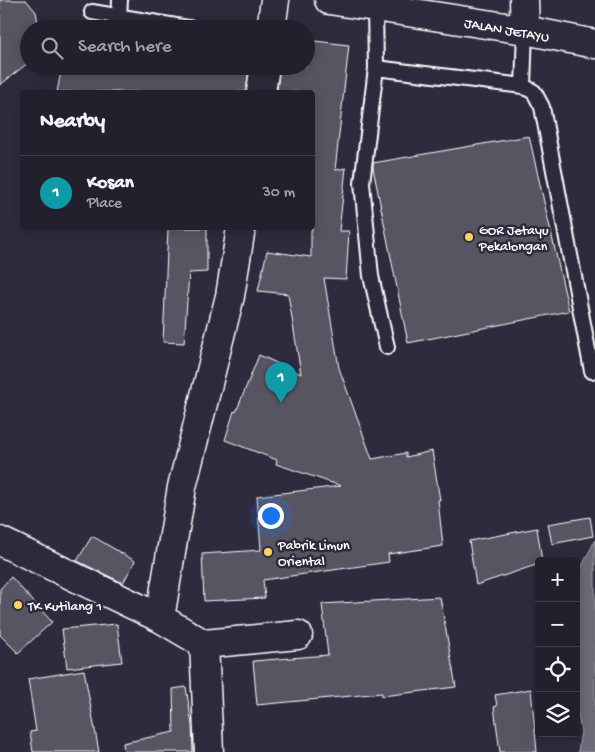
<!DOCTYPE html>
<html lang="en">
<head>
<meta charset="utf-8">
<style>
	:root { --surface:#23202e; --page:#2b2836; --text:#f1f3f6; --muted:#a3a3aa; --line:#403e4a; --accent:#ffd166 }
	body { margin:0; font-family:"Gochi Hand",sans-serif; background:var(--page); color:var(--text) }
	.controls { position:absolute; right:15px; bottom:15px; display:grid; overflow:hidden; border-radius:5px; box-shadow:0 2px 12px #0003 }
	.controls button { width:45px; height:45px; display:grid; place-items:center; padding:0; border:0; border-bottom:1px solid var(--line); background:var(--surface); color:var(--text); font:25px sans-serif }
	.you { position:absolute; left:270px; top:515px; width:18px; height:18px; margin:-12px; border:4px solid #fff; border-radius:50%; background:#1a73e8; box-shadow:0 0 0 8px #1a73e833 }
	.badge { display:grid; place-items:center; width:32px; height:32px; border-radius:50%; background:var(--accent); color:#fff; font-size:16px; font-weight:700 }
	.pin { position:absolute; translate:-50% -41px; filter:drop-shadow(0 1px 2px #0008) }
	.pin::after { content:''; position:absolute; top:26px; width:18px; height:15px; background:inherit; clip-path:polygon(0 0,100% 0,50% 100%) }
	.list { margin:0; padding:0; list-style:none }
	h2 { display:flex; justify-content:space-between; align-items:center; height:65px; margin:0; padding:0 20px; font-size:21px }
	h2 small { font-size:16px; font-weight:400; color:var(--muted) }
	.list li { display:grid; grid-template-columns:32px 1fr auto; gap:15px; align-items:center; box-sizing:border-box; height:75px; padding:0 20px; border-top:1px solid var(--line) }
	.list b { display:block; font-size:19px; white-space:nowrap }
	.list p { margin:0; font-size:16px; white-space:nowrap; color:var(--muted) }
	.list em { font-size:16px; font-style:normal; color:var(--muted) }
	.icon { flex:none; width:28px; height:28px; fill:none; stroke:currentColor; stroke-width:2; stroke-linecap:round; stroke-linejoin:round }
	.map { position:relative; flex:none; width:595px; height:752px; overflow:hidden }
	.search { position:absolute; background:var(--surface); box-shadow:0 2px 12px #0003; left:20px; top:20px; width:295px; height:55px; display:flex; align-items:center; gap:12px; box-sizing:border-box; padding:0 18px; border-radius:28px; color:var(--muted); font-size:19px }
	.panel { position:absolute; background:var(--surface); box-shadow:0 2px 12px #0003; left:20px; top:90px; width:295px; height:140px; border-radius:5px }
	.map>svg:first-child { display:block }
</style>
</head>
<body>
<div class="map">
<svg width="595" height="752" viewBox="0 0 595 752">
	<rect width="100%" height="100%" fill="#2f2a3d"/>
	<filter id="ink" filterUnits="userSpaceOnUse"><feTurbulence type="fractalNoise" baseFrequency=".02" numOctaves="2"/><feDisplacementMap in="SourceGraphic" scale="10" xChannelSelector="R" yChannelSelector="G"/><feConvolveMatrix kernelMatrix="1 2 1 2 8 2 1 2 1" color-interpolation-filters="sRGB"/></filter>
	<g filter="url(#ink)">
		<path fill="#6d6a77" stroke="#a7a6ad" d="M595,540V752H578L581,731L576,706V578Z"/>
		<path fill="#595564" stroke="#fff" d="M0,0H26L36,12L39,29H29V62L0,85Z
			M306,40L349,45L335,170L346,168L339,231H349L346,279L324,278L339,368L372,459L406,453V457L432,451L440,500H438L443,546L388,554L389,562L263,580L265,598L204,601L202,554L261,550L257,496L341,486L276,464L277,460L225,440L234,411L236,412L259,355L301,374L288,294L258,291L267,251L311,257V230H312V92H277L280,66H306Z
			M62,66H249L246,92H57Z
			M529,136L569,311L408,343L373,168V163Z
			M168,228H207V272L189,273L184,343L163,342Z
			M590,517L593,536L552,544L548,524Z
			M537,528L542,561H539V564L476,585L469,541Z
			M92,536L135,561L123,583L77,561Z
			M11,577L52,622L18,653L0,635V589Z
			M440,597L456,687L382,696V693L257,705L253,661L328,655L322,604Z
			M117,624L122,662L67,668L62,629Z
			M84,670L99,752H33L30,732L36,731L28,679Z
			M186,687L192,725L193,752H124L123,743L174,732L173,689Z
			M531,689L537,752H500L494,707L497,706L495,695Z"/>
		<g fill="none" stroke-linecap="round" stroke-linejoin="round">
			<g stroke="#fff" stroke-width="18">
				<path id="lane" d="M375,7L376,68L362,183L371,276L387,347
					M92,12L194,29
					M119,16L120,0
					M376,68L523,86L534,92L542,107L592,371
					M523,86L525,30"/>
			</g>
			<g stroke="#fff" stroke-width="31">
				<path id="street" d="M329,0L525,30L595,44
					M524,0L525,30
					M271,29L275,0
					M261,92L265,66
					M0,541L160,618L204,644L209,752
					M160,618L182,487L230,296L241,228
					M204,644L298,635"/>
			</g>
			<use href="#lane" stroke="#2f2a3d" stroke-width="14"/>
			<use href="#street" stroke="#2f2a3d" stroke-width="28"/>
		</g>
	</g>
	<g fill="#ffd166" stroke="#2f2a3d" stroke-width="2">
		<circle cx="469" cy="237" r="5"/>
		<circle cx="268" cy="552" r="5"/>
		<circle cx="18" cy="605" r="5"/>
	</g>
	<g text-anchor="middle" stroke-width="5" stroke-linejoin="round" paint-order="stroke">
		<g font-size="14" fill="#fff" stroke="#2f2a3d">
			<text transform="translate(507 29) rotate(10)" y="5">JALAN JETAYU</text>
		</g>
		<g font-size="14" fill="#fff" stroke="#2f2a3d" text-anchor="start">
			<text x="479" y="234">GOR Jetayu<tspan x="479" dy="16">Pekalongan</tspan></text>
			<text x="278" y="549">Pabrik Limun<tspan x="278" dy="16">Oriental</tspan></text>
			<text x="28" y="610">TK Kutilang 1</text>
		</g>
	</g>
</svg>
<div class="controls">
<button>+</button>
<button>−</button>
<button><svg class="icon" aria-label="locate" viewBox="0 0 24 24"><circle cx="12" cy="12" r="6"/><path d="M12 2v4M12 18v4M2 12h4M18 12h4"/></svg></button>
<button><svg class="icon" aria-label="layers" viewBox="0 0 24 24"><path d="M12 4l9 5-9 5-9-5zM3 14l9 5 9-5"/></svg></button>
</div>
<div class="you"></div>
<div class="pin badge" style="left:281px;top:403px;background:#0f9aa8">1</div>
<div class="search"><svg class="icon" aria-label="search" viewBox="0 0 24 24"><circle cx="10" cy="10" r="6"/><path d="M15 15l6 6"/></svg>Search here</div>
<section class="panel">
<h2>Nearby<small></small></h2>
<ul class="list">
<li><span class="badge" style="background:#0f9aa8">1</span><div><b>Kosan</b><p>Place</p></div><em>30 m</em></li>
</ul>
</section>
</div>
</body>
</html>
